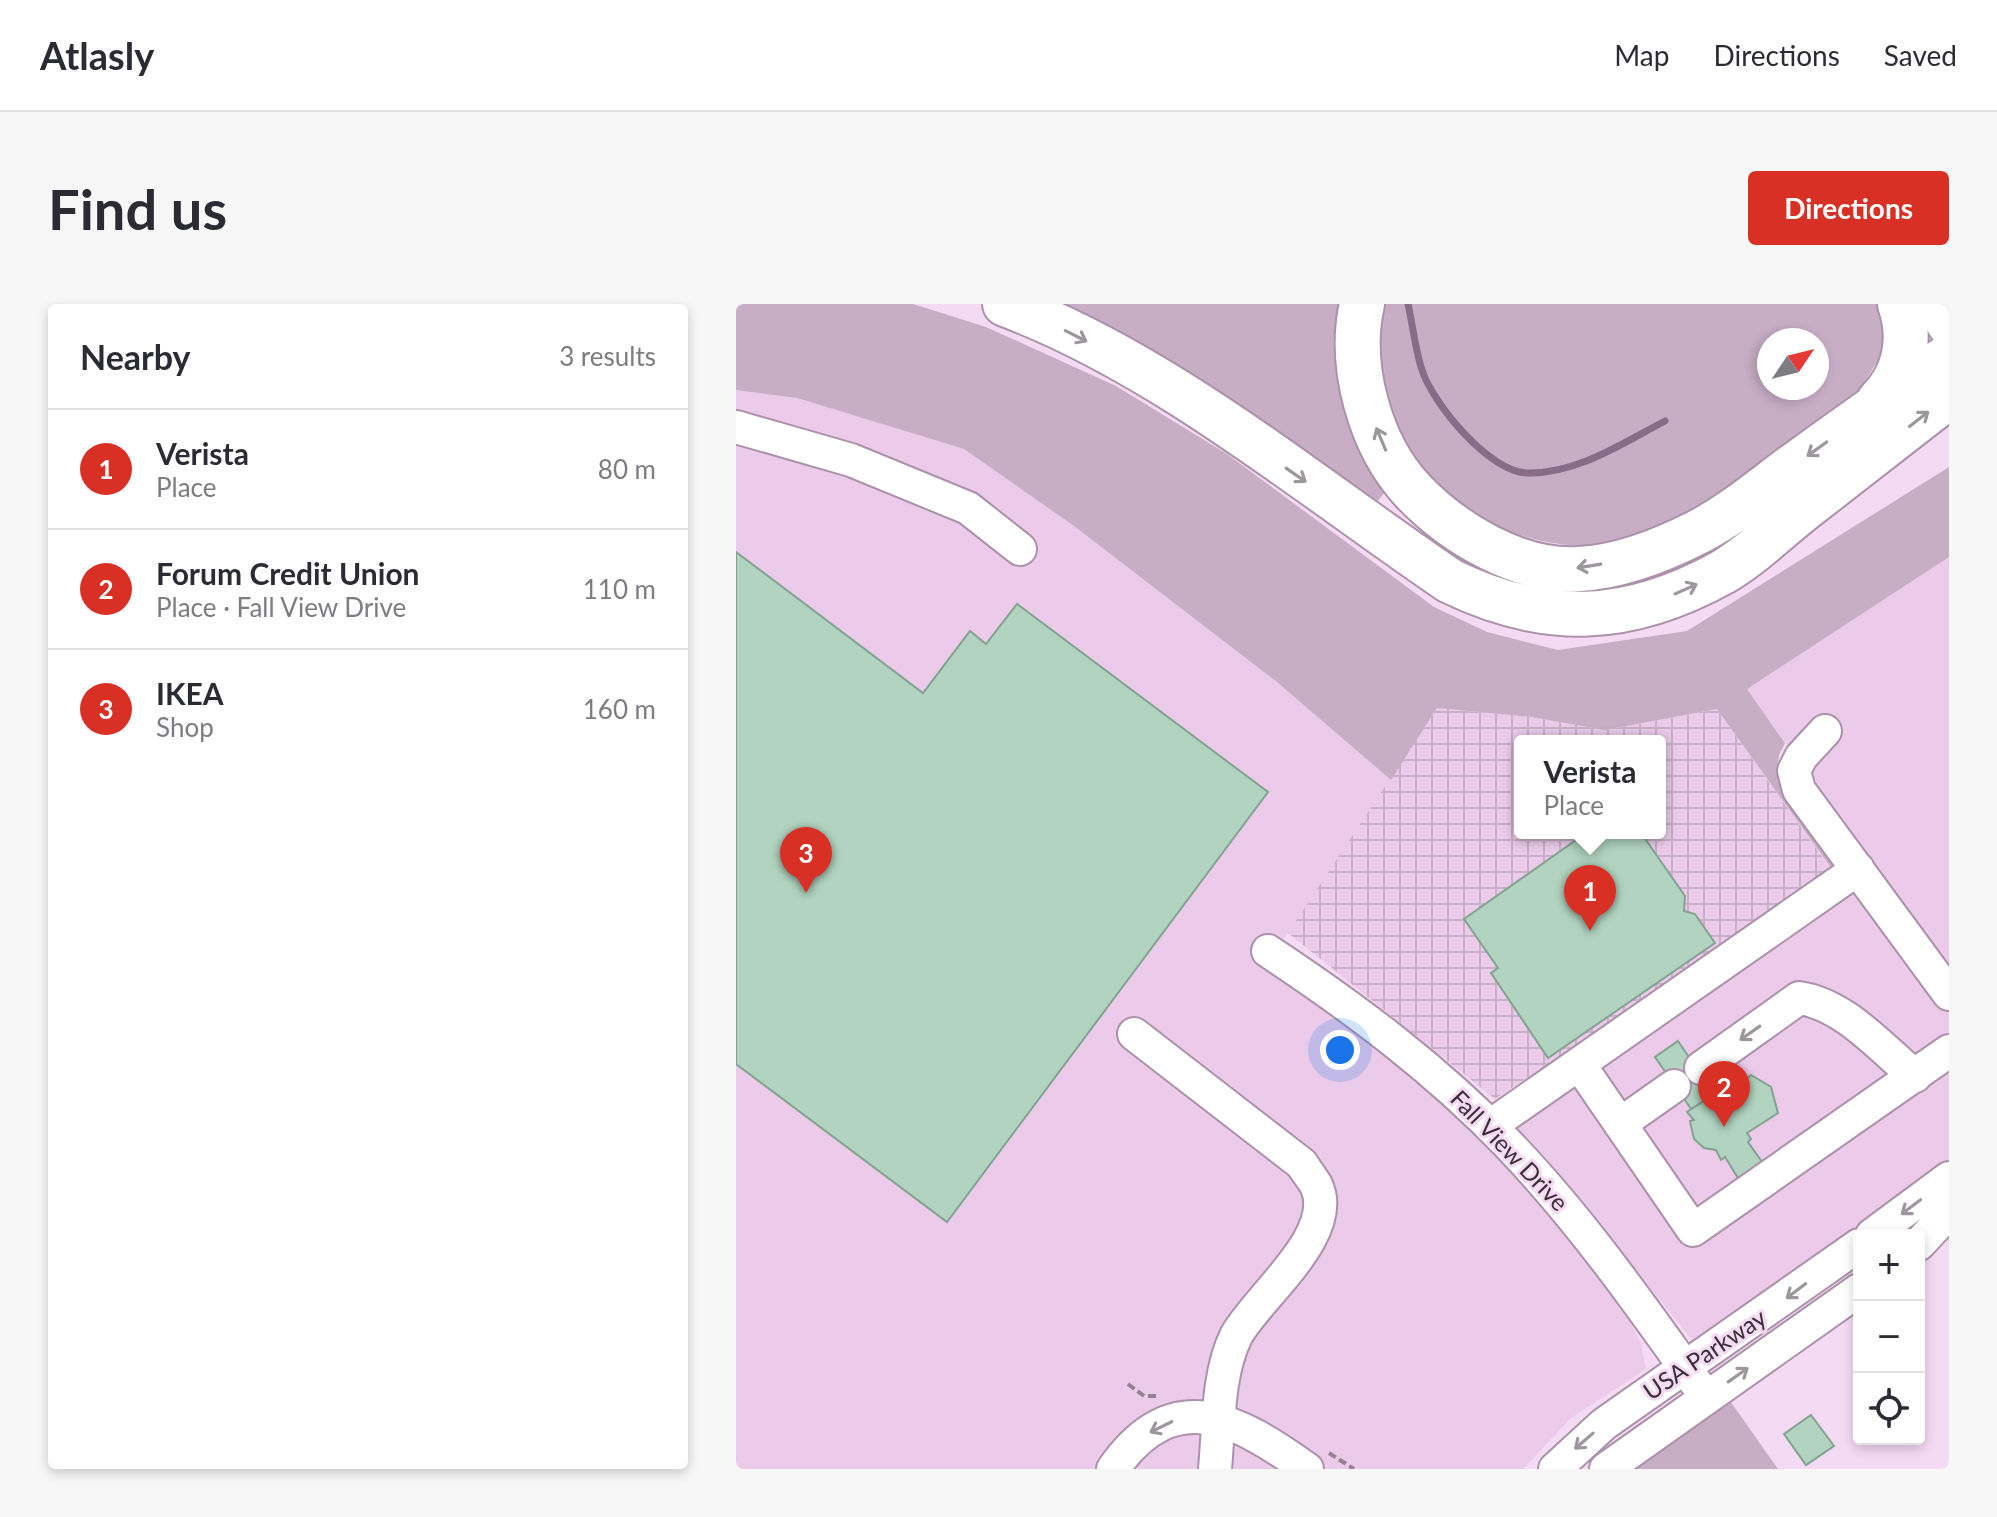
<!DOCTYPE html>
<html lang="en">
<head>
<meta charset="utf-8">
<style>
	:root { --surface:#fff; --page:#f7f7f7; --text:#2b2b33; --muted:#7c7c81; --line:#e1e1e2; --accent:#d93025 }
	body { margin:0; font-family:Lato,sans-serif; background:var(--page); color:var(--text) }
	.controls { position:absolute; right:24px; bottom:24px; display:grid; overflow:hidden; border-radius:8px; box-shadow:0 4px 12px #0003 }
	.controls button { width:72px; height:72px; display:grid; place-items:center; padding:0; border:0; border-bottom:2px solid var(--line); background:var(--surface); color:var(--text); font:40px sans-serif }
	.compass { position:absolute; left:1021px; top:24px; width:72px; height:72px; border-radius:50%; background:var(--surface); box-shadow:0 4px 12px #0003; rotate:55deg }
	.you { position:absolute; left:604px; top:746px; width:28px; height:28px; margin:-20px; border:6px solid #fff; border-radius:50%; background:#1a73e8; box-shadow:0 0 0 12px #1a73e833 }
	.badge { display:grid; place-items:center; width:52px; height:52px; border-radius:50%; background:var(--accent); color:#fff; font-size:26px; font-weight:700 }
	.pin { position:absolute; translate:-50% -66px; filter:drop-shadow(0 2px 4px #0008) }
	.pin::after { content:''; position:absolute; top:42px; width:28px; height:24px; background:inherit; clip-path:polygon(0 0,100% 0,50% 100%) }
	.popup { position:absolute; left:778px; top:431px; width:152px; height:104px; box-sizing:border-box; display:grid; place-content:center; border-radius:8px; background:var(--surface); filter:drop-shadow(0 2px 6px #0005); font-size:26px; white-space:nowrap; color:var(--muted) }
	.popup b { font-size:30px; color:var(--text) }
	.popup::after { content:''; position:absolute; left:50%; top:100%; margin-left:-16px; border:16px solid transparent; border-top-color:var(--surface) }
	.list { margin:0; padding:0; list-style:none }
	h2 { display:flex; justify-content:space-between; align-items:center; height:104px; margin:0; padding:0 32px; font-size:34px }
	h2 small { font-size:26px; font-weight:400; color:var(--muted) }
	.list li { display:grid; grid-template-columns:52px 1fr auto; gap:24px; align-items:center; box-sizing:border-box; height:120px; padding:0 32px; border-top:2px solid var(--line) }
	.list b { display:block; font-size:30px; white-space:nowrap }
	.list p { margin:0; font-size:26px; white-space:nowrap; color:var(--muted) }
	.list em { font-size:26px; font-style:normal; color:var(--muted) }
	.icon { flex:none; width:44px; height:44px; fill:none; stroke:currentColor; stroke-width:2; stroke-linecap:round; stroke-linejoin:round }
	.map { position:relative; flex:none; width:1213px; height:1165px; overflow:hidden; border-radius:8px }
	header { display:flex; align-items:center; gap:48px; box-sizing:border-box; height:112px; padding:0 40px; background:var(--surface); border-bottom:2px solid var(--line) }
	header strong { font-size:38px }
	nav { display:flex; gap:44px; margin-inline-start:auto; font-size:28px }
	.intro { display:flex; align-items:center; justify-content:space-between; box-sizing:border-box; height:192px; padding:0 48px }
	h1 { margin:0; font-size:56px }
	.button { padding:20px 36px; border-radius:8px; background:var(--accent); color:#fff; font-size:28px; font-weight:700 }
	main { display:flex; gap:48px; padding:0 48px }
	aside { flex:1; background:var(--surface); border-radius:8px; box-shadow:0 4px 12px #0003 }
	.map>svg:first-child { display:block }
</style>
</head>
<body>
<header>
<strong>Atlasly</strong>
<nav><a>Map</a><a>Directions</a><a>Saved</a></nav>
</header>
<div class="intro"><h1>Find us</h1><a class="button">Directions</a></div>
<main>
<aside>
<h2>Nearby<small>3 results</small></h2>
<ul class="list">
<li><span class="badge">1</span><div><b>Verista</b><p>Place</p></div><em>80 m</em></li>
<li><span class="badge">2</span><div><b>Forum Credit Union</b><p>Place · Fall View Drive</p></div><em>110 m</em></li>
<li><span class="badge">3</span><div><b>IKEA</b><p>Shop</p></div><em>160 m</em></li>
</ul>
</aside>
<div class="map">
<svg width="1213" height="1165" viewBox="0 0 1213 1165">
	<defs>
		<pattern id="industrial-grid" width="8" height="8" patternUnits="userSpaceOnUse" patternTransform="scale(2)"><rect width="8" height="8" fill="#ebcbe9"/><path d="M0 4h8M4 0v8" fill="none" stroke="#caafc9"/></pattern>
	</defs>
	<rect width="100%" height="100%" fill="#f5daf3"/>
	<path fill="#ebcbe9" d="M0,86L61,94L228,145L338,222L541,378L655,476L552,629L528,658L630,729L784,870L891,1012L905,1040L910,1065L835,1114L787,1165H0Z
		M1213,253V665L1011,385Z
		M1125,584L1213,706V857L959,1040L808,851L774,817Z"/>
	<path fill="url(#industrial-grid)" fill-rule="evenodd" d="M701,404L795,413L869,426L981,405L1100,572L759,795L552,629ZM784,437H924V529H784Z"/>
	<path fill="#c7aec5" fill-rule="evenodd" d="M0,0H177L250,23L380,82L491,150L698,303L751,328L822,346L951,327L1213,163V253L1011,385L1049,439L1043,451L1041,469L1100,561L1098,568L981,405L869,426L795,413L701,404L655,476L541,378L338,222L228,145L61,94L0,86Z
		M315,0H612L658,177L636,204Z
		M642,0H1149L1153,37L1126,83L1109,99C1070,128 1032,157 993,186C978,197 961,215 944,221C920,230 886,242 862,242C761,246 658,178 642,73C638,50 642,23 642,0ZM1033,36H1081V84H1033Z
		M992,1094L1042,1165H888Z"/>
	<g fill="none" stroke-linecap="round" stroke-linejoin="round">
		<path stroke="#896d88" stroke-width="7" d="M672,0C677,22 679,45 686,66C697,100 754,169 792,169C841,170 887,139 929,117"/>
	</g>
	<path fill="#b1d3bf" stroke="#82a391" stroke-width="2" d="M0,248L187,389L234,327L250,340L281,300L532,488L211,918L0,760Z
		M850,529H905L949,592L948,607L959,610L979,639L812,754L755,669L762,664L728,615Z
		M942,737L978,790L955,805L919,753Z
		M1015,771L1035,783L1042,809L1011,829L1015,835L1012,838L1026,858L1002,874L989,853L985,856L980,846L968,844L958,835L954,817L958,816L951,808L982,788L986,793Z
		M1075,1111L1098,1142L1070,1161L1048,1130Z"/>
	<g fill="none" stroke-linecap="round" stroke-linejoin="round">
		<g stroke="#ab92aa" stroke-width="36">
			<path id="minor" d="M0,123L115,156L232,204L284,245
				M1089,427L1065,453L1058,467L1063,486L1213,690
				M532,647C618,704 700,765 772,840C846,917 908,1006 970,1093
				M398,730L566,860C570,867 576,874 580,881C604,930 521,993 500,1032C481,1071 483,1123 479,1165
				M843,760L957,926L1213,747
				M965,764L1063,694C1108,700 1145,744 1179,772
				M884,820L938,782
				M754,822L1122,565
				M1136,931L1213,874
				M1183,940L1213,908
				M377,1165C438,1078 502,1116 571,1165
				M819,1165L868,1120L1123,941
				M870,1165L1123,986"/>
		</g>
		<g stroke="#ab92aa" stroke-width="44">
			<path id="major" d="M1198,0L1213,23"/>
		</g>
		<g stroke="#ab92aa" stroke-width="48">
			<path id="highway" d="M269,0C427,59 574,182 714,277C811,324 893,320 987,268C1016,251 1042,225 1069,204C1117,167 1165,129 1213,92
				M626,0C612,62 634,141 677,187C717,229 783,269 843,265C884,263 929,245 964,227C1000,208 1032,180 1064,157C1114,121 1163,86 1213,52
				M1143,97C1169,71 1176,35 1164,0"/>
		</g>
		<path stroke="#948293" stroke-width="4" stroke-dasharray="8 4" stroke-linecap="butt" d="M392,1080L408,1092H420
			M593,1149L618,1165"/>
		<use href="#minor" stroke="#fff" stroke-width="32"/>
		<use href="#major" stroke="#fff" stroke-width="40"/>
		<use href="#highway" stroke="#fff" stroke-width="44"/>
	</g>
	<defs><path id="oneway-shaft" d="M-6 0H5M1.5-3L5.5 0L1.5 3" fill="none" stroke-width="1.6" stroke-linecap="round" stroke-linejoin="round" transform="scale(2)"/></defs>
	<g stroke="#9c979c">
		<use href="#oneway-shaft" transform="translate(340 32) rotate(27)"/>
		<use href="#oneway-shaft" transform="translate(1183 115) rotate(-38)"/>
		<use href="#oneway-shaft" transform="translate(645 135) rotate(-113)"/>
		<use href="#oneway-shaft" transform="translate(1081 145) rotate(144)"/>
		<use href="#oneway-shaft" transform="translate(560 171) rotate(35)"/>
		<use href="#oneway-shaft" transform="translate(853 262) rotate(171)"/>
		<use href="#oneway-shaft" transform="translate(950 285) rotate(-24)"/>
		<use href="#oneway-shaft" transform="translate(1014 729) rotate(145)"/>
		<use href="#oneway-shaft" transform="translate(1175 903) rotate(143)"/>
		<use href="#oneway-shaft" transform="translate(1060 987) rotate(143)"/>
		<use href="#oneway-shaft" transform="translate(1002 1071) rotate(-35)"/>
		<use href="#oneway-shaft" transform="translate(425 1123) rotate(154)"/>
		<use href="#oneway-shaft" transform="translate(848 1137) rotate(139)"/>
	</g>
	<g text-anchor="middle" stroke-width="6" stroke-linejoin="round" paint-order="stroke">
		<g font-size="24" fill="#3a2f39" stroke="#f5daf3">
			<text transform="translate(773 847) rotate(46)" y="8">Fall View Drive</text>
			<text transform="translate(969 1051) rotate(-34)" y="8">USA Parkway</text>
		</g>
	</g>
</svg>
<div class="controls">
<button>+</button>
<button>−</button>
<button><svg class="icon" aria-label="locate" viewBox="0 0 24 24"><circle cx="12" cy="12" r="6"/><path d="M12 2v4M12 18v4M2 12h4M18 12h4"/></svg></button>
</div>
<svg class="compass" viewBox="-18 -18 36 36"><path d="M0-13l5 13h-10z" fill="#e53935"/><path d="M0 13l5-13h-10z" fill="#7c7c81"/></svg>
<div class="you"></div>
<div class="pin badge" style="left:854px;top:627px">1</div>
<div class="popup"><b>Verista</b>Place</div>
<div class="pin badge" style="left:988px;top:823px">2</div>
<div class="pin badge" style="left:70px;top:589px">3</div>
</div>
</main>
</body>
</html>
